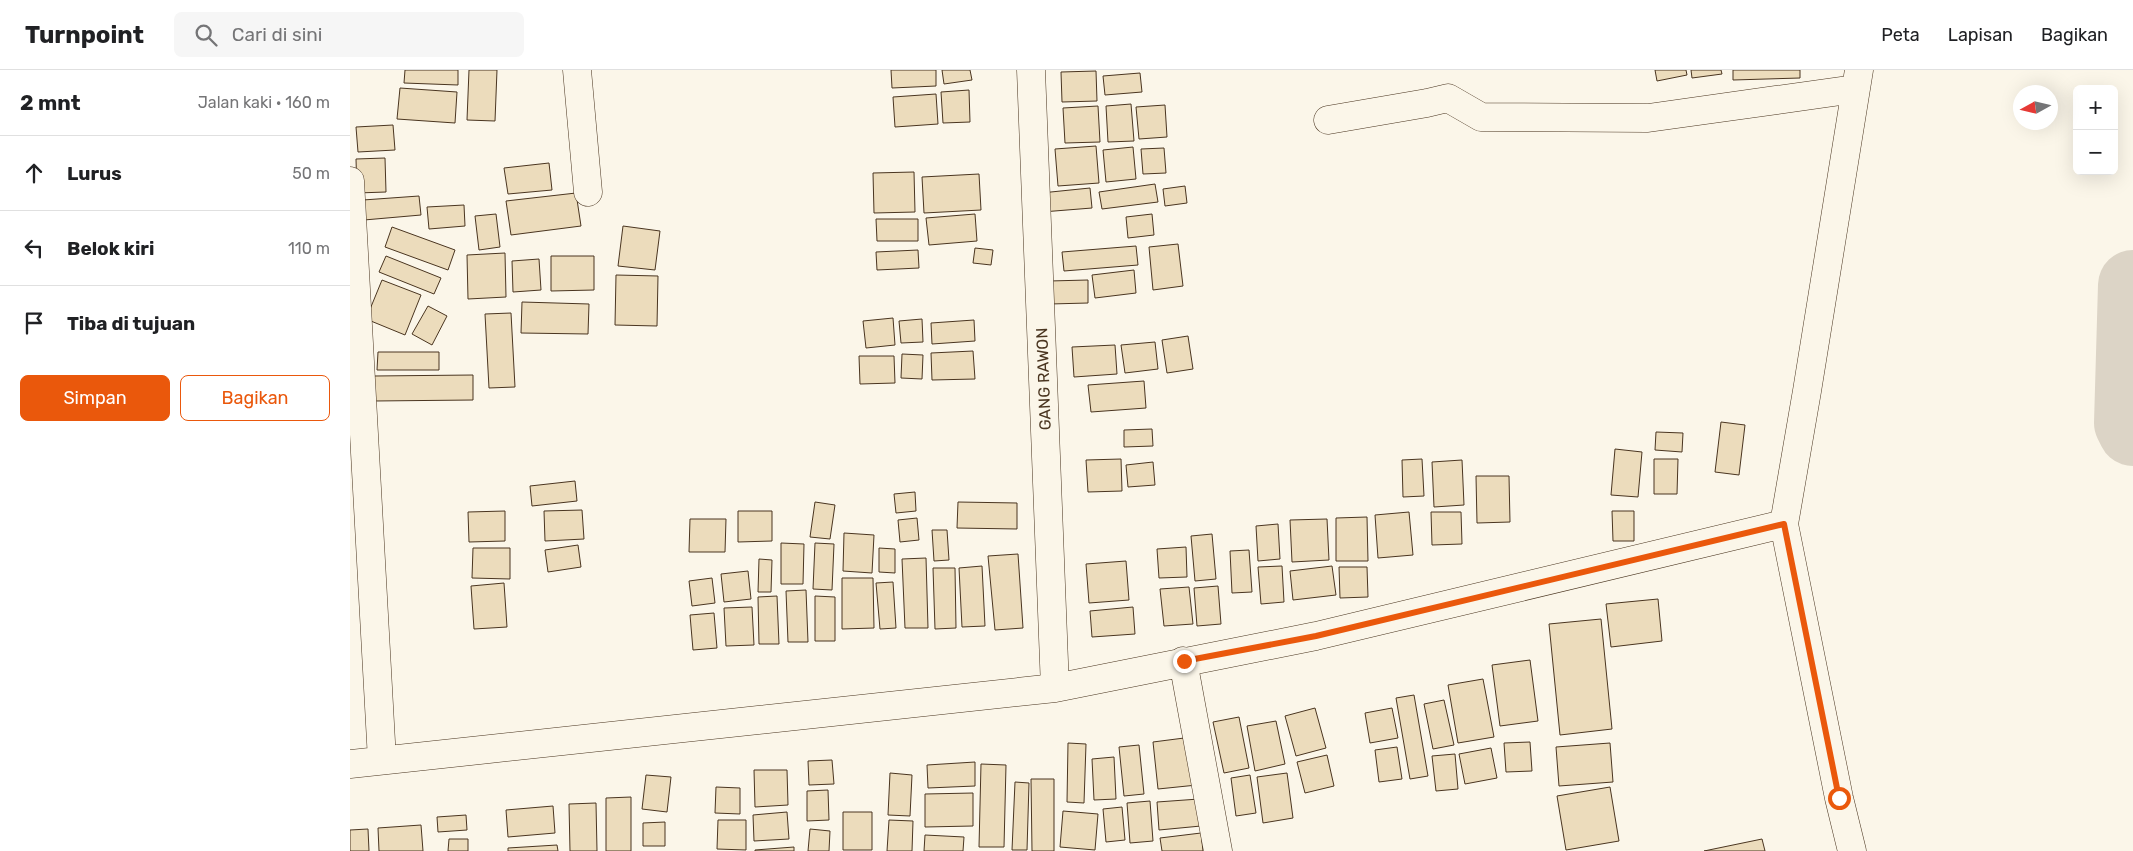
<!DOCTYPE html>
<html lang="id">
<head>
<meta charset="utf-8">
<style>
	:root { --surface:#fff; --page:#f6f6f6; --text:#202124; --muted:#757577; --line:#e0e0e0; --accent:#ea580c }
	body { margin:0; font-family:Rubik,sans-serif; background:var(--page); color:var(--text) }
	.controls { position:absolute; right:15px; top:15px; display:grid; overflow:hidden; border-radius:8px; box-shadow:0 5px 20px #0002 }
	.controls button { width:45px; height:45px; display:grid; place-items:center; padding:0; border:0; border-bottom:1px solid var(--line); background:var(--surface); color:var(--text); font:25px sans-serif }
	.compass { position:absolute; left:1663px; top:15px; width:45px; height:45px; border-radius:50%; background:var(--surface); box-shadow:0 5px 20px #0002; rotate:262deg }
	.stop { position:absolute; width:15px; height:15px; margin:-11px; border:4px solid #ea580c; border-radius:50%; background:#fff }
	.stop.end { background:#ea580c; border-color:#fff; box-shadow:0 1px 5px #0008 }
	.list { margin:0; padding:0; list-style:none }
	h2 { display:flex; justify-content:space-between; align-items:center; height:65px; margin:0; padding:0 20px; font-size:21px }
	h2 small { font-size:16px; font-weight:400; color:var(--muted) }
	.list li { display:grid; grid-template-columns:32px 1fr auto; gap:15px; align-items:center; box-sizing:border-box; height:75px; padding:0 20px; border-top:1px solid var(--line) }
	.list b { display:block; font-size:19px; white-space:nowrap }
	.list em { font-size:16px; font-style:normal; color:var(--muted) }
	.actions { display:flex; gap:10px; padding:15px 20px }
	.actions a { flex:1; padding:11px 0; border:1px solid var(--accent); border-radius:8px; text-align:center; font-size:18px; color:var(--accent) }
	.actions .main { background:var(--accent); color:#fff }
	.icon { flex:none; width:28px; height:28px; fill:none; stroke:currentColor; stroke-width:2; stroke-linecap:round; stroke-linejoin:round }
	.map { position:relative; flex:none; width:1783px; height:781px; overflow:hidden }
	header { display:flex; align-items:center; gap:30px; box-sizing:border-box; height:70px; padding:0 25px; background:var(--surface); border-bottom:1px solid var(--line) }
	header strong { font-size:24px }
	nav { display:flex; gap:28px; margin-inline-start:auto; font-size:18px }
	.search { width:350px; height:45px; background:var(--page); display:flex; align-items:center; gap:12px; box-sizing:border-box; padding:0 18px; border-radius:8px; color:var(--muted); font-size:19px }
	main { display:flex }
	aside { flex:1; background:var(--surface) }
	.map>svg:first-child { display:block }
</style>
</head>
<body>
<header>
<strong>Turnpoint</strong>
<div class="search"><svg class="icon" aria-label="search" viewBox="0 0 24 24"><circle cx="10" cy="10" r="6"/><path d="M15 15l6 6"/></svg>Cari di sini</div>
<nav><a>Peta</a><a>Lapisan</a><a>Bagikan</a></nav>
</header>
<main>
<aside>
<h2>2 mnt<small>Jalan kaki · 160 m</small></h2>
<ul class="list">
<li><svg class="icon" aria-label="ahead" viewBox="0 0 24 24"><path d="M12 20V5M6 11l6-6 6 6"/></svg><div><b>Lurus</b></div><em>50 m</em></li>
<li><svg class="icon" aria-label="left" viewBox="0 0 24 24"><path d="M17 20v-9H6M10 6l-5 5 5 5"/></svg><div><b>Belok kiri</b></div><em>110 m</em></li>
<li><svg class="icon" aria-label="arrive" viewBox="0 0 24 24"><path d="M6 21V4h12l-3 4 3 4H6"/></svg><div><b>Tiba di tujuan</b></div></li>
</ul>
<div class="actions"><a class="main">Simpan</a><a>Bagikan</a></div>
</aside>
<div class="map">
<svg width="1783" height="781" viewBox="0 0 1783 781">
	<rect width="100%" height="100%" fill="#fbf6e9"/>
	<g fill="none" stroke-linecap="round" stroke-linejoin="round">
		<path stroke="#dcd4c6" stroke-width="70" d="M1783,215L1779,353L1783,361"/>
	</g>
	<path fill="#ecdcbc" stroke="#4a3520" d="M55,0H108V15L54,13Z
		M119,0H147L145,51L117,50Z
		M541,0H586V16L542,18Z
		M592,0H620L622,10L594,14Z
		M1305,0H1336L1337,5L1307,11Z
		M1341,0H1371L1372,4L1342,8Z
		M1383,0H1450V8L1383,10Z
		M746,1L747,31L712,32L711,2Z
		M790,3L792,22L755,25L753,6Z
		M50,18L107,22L105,53L47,49Z
		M619,20L620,52L593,53L591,22Z
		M586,24L588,54L545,57L543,27Z
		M781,34L784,71L758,72L756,36Z
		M815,35L817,67L789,69L786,37Z
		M748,36L750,72L715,73L713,38Z
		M43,55L45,80L8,82L6,57Z
		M746,76L749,113L708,116L705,79Z
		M783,77L786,109L756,112L753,80Z
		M814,78L816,103L793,104L791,79Z
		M35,88L36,122L7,123L6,89Z
		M199,93L202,120L158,124L154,98Z
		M564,102L565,142L524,143L523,103Z
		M629,104L631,140L574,143L572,107Z
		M805,114L808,132L752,139L749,122Z
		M835,116L837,133L815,136L813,119Z
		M740,118L742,138L692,142L691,123Z
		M226,123L231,156L161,165L156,131Z
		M69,126L71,145L14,150L13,130Z
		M114,135L115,156L79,159L77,137Z
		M146,144L150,177L129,180L125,146Z
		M625,144L627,171L579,175L576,148Z
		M802,144L804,165L778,168L776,147Z
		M526,149H568V171H527Z
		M273,156L310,161L305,200L268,196Z
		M42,157L105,180L98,200L35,177Z
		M828,174L833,216L803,220L799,177Z
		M786,176L788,195L714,201L712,182Z
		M625,178L643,180L641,195L623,193Z
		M568,180L569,198L527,200L526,182Z
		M155,183L156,227L118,229L117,185Z
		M36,186L91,208L84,224L29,202Z
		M201,186H244V220L201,221Z
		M189,189L191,220L163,222L162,191Z
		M784,200L786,223L745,228L742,205Z
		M266,205L308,206L307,256L265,255Z
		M32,210L71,225L55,265L16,249Z
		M738,210V233L700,234L699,211Z
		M172,232L239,234L238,264L171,263Z
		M78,236L97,246L82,275L62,264Z
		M161,243L165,317L139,318L135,244Z
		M543,248L545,275L516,278L513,251Z
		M572,249L573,272L551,273L549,251Z
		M624,250L625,271L582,274L581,253Z
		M838,266L843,299L817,303L812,270Z
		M805,272L808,299L775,303L771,275Z
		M765,275L767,304L724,307L722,277Z
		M623,281L625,309L582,310L581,283Z
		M28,282H89V300H27Z
		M552,284L573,285L572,309L551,308Z
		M509,286H544L545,313L510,314Z
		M123,305V330L24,331V306Z
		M794,311L796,338L741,342L738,315Z
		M1371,352L1395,355L1389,405L1365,402Z
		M802,359L803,376L774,377V360Z
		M1306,362L1333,363L1332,382L1305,380Z
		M1265,379L1292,382L1288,427L1261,425Z
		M771,389L772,421L738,422L736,390Z
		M1072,389L1074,426L1053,427L1052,390Z
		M1304,389H1328L1327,424H1304Z
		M1112,390L1114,435L1084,437L1082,392Z
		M803,392L805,415L778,417L776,395Z
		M1126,406H1159L1160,452L1127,453Z
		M225,411L227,431L182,436L180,416Z
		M565,422L566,441L546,443L544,424Z
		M465,432L485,435L480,469L460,467Z
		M608,432L667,433V459L607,458Z
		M232,440L234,469L195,471L194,441Z
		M155,441V471L119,472L118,442Z
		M388,441H422V471L388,472Z
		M1262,441H1284V471H1263Z
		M1059,442L1063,485L1028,488L1025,445Z
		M1081,442H1111L1112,474L1082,475Z
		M1017,447L1018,491H986V448Z
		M567,448L569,470L550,472L548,450Z
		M340,449H376L375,482H339Z
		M977,449L979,490L942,492L940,450Z
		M928,454L930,489L908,491L906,456Z
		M582,460H597L599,490L584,491Z
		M494,463L524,465L522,503L493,501Z
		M862,464L866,509L845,511L841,466Z
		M431,473L454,474L453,514H431Z
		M465,473L484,474L482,520L463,519Z
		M228,475L231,497L198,502L195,480Z
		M836,477L837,507L809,508L807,479Z
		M123,478H160V509L122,508Z
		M529,478L545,479V503L529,502Z
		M899,480L902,522L882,523L880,481Z
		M668,484L673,558L645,560L638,486Z
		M576,488L578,558H555L552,489Z
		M409,489L422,490L421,522H408Z
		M776,491L779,530L739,533L736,494Z
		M632,496L635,556L612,557L609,498Z
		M932,496L934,532L911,534L908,497Z
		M982,496L986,525L943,530L940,501Z
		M989,497H1017L1018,527L990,528Z
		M583,498H605L606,558L585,559Z
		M398,501L401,529L374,532L371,504Z
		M362,508L365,533L342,536L339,511Z
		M492,508H523L524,558L492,559Z
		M543,512L546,558L530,559L526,513Z
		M154,513L157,557L124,559L121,516Z
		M868,516L871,554L847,556L844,518Z
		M839,517L843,554L814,556L810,519Z
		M456,520L458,572H438L436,521Z
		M427,526L429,574H409L408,527Z
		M465,526L485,527V571H465Z
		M1308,529L1312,571L1261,577L1256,534Z
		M402,537L404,575L376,576L374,538Z
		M783,537L785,564L742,567L740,541Z
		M364,543L367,578L343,580L340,545Z
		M1251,549L1262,659L1210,665L1199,554Z
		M1180,590L1188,651L1150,656L1142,595Z
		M1133,609L1144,667L1108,673L1098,615Z
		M1064,625L1078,706L1060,709L1046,628Z
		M1094,630L1104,675L1083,679L1074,634Z
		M965,638L976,678L946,686L935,646Z
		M1042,638L1048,668L1020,673L1015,643Z
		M889,647L899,698L874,703L863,652Z
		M926,651L935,694L905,701L897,656Z
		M842,667L847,715L808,719L803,672Z
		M1180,672L1182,701L1156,702L1154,673Z
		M718,673L736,674L734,733L717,732Z
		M1260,673L1263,712L1209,716L1206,677Z
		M789,675L794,724L774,726L769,677Z
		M1047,677L1052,709L1029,712L1025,680Z
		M1141,678L1147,708L1115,714L1109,684Z
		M1105,684L1108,719L1086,721L1082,686Z
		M977,685L984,716L955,723L947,692Z
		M764,687L766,729L744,730L742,689Z
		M482,690L484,714L459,715L458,691Z
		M625,692V716L578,718L577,695Z
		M631,694L656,695L654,777H629Z
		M404,700H437L438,735L405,737Z
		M540,703L562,705L560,746L538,745Z
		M937,703L943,748L913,753L907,707Z
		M296,705L321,707L317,742L292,739Z
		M900,705L906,743L886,746L881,708Z
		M681,709H704V781H682Z
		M665,712L679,713L677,780H662Z
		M366,717L390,718V744L365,743Z
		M1260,717L1269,771L1216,780L1207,726Z
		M478,720L479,750L457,751V721Z
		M623,723V756L575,757V724Z
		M281,727V781H256V728Z
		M849,729L851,756L809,760L807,732Z
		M800,731L803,771L780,773L777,733Z
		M246,733L247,781H220L219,734Z
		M203,736L205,763L158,767L156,740Z
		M772,737L775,770L756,772L753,739Z
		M713,741L748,744L745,780L710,777Z
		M437,742L439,769L404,771L403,745Z
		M493,742H522V780H493Z
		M116,745L117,760L88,762L87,747Z
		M368,750H396V780L367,779Z
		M539,750L563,751L562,781H537Z
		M315,752V776H293V753Z
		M71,755L73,781H29L28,758Z
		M18,759L19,781H0V760Z
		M460,759L480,761L479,781H458Z
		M851,763L853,781H812L810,768Z
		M575,765L614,767L613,781H574Z
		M99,769H118V781H98Z
		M1412,769L1415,781H1354Z
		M207,775L208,781H158V778Z
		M444,777V781H405V780Z"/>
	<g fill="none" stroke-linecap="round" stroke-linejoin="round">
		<g stroke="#4a3520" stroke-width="29">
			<path id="street" d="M227,0L238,122
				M681,0L705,618
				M978,50L1077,33L1098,28L1131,47L1298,48L1505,19
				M0,111L32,690
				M833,591L868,781
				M0,694L705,618L966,566L1434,454
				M1502,781L1489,728L1434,454L1457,321L1509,0"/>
		</g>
		<use href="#street" stroke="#fbf6e9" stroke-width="28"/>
	</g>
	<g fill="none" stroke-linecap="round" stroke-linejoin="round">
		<path stroke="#ea580c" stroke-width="6" d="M834,591L966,566L1434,454L1489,728"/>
	</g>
	<g text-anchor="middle" stroke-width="4" stroke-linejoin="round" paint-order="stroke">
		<g font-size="16" fill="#4a3520" stroke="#fbf6e9">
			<text transform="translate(693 309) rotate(-92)" y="6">GANG RAWON</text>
		</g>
	</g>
</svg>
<div class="controls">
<button>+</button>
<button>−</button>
</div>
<svg class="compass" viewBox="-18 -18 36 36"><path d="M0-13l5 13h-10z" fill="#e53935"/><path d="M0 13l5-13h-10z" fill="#757577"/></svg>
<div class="stop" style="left:1489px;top:728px"></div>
<div class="stop end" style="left:834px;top:591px"></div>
</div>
</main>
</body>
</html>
